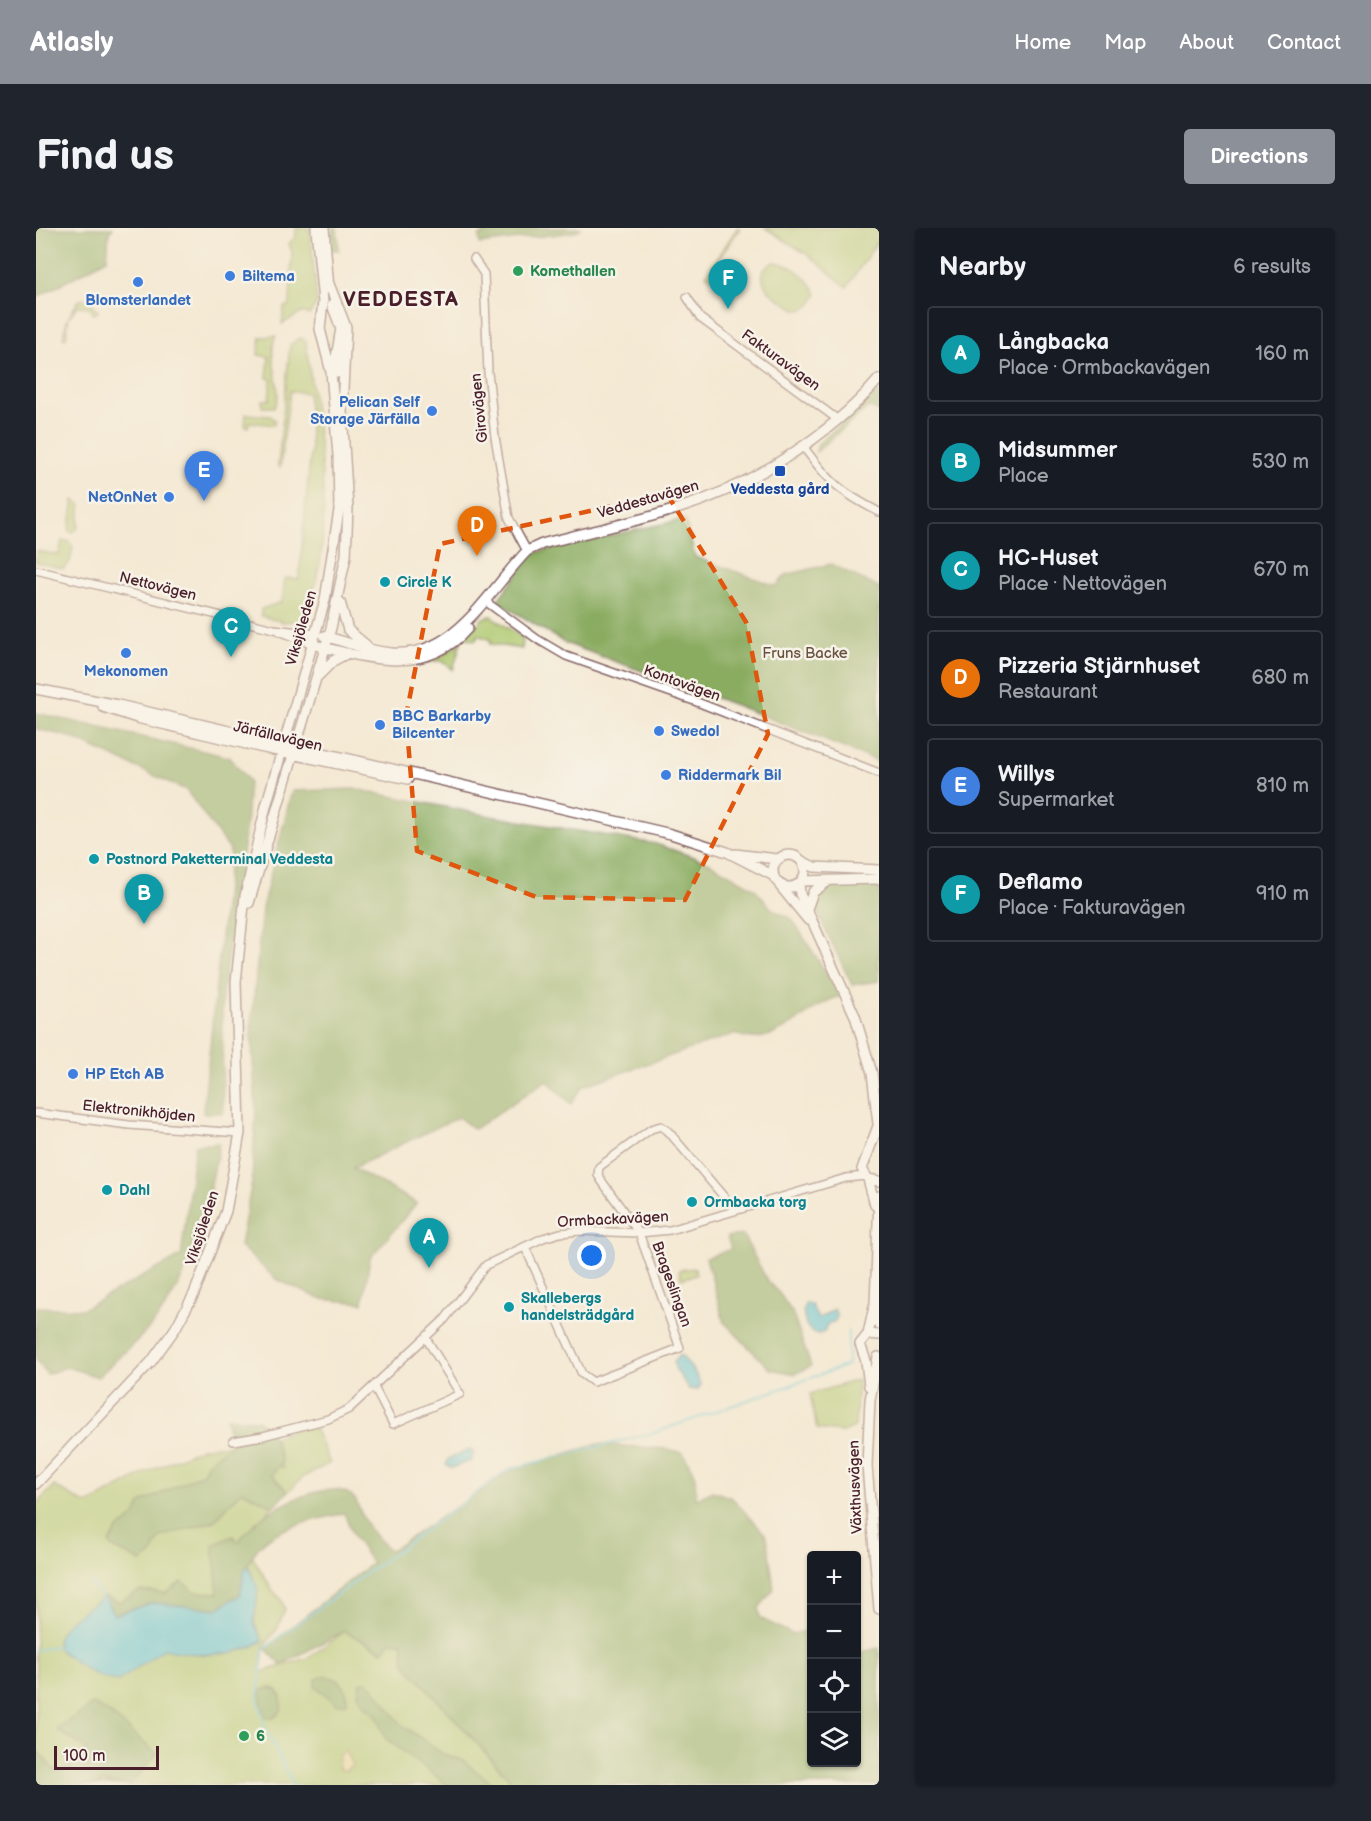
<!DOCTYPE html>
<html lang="en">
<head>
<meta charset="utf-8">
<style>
	:root { --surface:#171b24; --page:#20242c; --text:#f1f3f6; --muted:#9ea1a6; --line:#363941; --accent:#8c9099 }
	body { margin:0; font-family:"Balsamiq Sans",sans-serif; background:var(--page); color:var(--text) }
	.controls { position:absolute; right:18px; bottom:18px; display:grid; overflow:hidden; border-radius:6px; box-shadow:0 2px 4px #0004 }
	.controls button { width:54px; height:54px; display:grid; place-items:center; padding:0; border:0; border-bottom:2px solid var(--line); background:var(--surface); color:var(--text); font:30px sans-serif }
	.scale { position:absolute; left:18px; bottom:15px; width:105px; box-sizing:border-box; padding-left:6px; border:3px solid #4a1f2b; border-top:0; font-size:16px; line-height:21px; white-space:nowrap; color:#4a1f2b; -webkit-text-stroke:4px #f7f3e8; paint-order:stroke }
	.you { position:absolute; left:556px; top:1028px; width:21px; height:21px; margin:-15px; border:4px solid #fff; border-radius:50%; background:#1a73e8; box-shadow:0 0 0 9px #1a73e833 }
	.badge { display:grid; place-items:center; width:39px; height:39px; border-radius:50%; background:var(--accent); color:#fff; font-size:20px; font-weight:700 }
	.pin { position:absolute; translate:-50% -50px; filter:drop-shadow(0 2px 3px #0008) }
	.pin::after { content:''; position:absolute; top:32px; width:21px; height:18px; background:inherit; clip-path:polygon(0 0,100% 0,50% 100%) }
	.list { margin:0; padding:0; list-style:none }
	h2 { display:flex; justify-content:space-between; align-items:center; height:78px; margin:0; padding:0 24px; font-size:26px }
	h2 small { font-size:20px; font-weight:400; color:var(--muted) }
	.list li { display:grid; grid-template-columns:39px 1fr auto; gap:18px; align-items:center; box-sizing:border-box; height:96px; margin:0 12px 12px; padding:0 12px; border:2px solid var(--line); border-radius:6px }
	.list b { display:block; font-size:22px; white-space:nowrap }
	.list p { margin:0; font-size:20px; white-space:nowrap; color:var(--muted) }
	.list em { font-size:20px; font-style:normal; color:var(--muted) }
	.icon { flex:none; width:33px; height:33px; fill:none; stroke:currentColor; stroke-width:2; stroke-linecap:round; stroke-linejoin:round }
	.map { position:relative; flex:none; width:843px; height:1557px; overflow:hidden; border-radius:6px }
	header { display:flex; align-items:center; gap:36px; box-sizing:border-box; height:84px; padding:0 30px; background:var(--accent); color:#fff }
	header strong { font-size:28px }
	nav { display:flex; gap:33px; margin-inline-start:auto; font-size:21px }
	.intro { display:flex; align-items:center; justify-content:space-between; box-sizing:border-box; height:144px; padding:0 36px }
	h1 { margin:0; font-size:42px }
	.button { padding:15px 27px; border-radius:6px; background:var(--accent); color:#fff; font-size:21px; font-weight:700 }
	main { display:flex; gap:36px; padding:0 36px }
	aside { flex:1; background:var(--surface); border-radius:6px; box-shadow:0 2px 4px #0004 }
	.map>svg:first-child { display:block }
</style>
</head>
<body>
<header>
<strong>Atlasly</strong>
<nav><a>Home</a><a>Map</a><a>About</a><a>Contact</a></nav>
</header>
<div class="intro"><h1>Find us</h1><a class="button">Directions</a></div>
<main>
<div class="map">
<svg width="843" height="1557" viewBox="0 0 843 1557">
	<rect width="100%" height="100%" fill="#f7f3e8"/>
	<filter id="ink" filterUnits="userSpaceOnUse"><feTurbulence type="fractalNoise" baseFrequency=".0167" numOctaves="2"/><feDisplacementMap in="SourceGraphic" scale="12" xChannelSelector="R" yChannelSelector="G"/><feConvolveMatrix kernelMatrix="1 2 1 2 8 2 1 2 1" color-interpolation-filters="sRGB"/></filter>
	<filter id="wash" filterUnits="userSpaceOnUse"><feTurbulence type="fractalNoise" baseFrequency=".008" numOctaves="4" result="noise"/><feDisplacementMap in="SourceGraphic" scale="24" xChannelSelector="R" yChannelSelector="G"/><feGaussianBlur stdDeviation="1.35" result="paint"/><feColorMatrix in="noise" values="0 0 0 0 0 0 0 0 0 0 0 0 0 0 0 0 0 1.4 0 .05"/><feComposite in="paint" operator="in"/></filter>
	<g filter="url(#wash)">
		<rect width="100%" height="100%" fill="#f4e9d4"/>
		<path fill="#aec86d" stroke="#7c744c" stroke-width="1.5" d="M260,0H274L281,75L273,87L267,84L246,96L248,79L254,77L256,24L253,16L260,8Z
			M701,0H704L682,32L684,42L678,51L670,47Z
			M729,0H843V11L811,59L771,26Z
			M737,34C754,34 774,51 781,66L775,77L765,82L760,81C745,72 723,63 727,43Z
			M47,71L55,74L62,84L56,86L55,79L41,78L33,89L30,110L27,109L31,92L42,73Z
			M240,108C229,129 250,164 238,179H226V172H233L235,151L231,150L233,129L222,127L225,109Z
			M264,110L270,113C279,199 307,314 265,393L247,394L225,388V381L246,374L249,350L263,351L275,221L272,165L254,163L244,239L242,238L254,117Z
			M210,186L234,188L239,192L238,197L213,194L212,199L209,198Z
			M38,272L45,277L42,300L37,304L33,303Z
			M26,313H32L37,319L34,334L27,341L0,334V323L23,327Z
			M455,388L487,410L486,421L454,416L455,412L442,407L440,412L433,411L431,408L447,390Z
			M425,414L417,442C405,428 400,434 385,435L403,429Z
			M659,1040L660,1047L645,1051L643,1042Z
			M822,1152L819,1199L806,1204L781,1201L774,1166Z
			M277,1198L294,1235L267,1249L205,1310L237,1363L245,1371L249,1381L241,1401L228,1418L225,1444L272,1430L309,1403L346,1423L354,1413L367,1415L368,1435L479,1557H0V1277L18,1258L51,1277L109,1245L168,1219L223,1215L233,1233L247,1240L238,1210L257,1202Z"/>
		<path fill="#8aac60" stroke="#6a6646" stroke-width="1.5" d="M0,0H77L73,5L71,31L0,70Z
			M296,0H301L303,22H296Z
			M450,0H545L539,4L444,16L443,8L450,5Z
			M843,163V184L832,179L780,224L782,216Z
			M649,291L659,329L740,358L750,347L795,336L843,360V534L702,478L529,415L461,373L497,325Z
			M0,485L193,529L213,553L210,598L186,767L187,885H167L194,622L150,562L34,509L0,501Z
			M319,561L455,588L620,616L672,634L718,660L736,681L756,691L805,768C775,776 754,806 722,810C715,811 705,808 698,806L547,858L535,876L511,852L438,901L422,889L317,940L381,975L334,1030L327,1075L284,1071L240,1051L204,1018L216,953L220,881L215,802L226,680L256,563Z
			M843,656V753L816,757L776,674C787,652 821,657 843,656Z
			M183,915C172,976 161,1036 124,1087C107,1110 82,1129 62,1149L30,1139L11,1146L0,1132V1079L47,1081L145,1028L159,917Z
			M707,1007L732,1054L743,1065L756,1084L775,1138L759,1146L734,1141L688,1094L670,1030L695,1021L691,1009Z
			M190,1190L222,1192L238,1210L246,1234L236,1247L252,1264L237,1278L206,1263L178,1293L124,1309L116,1326L106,1334L77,1320L73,1315L82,1301L98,1289L105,1275L167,1245L171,1236L202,1210L193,1202Z
			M562,1216L631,1221L647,1225L659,1247L660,1271L677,1263L696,1270L731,1308L738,1361L723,1380L724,1390L756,1406L775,1402L776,1534H820L821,1425L843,1420V1557H479L368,1435L367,1415L354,1413L347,1423L308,1403L245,1437L229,1420L336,1335L318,1309L308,1285C254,1299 212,1301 204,1367L181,1381L115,1375L78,1387L68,1368L84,1374L104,1363L130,1365L146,1354L159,1364L182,1365L177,1317L197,1308L202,1314C209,1306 216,1297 224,1291C242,1276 299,1248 318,1270C323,1277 325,1287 330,1295C336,1306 346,1315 354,1323L476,1242Z
			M290,1448C306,1451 311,1459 311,1475L301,1476L279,1458L280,1451Z
			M330,1454L337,1459L365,1496L407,1526L426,1532L458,1557H412L349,1510L341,1488L327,1476L322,1466L324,1455Z
			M232,1460L240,1461L245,1468V1483L238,1490H230L225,1473V1462Z
			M57,1476L76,1487L121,1526L93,1557L65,1554L62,1557H0V1521L18,1542C36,1543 41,1536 50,1521L21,1502Z"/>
		<path fill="#eeda9e" stroke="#9c7c64" stroke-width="1.5" d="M309,1523L316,1537L309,1543L303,1540L302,1528Z"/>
		<path fill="#5bc4d7" stroke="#527281" stroke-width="1.5" d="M770,1075L775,1076L782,1091L798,1081L801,1088L799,1093L791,1096L788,1104L783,1106C769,1102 769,1095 767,1081Z
			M645,1127L659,1145L665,1157L661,1162L653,1161L639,1140L638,1133Z
			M432,1222L437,1223L436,1232L416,1240L410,1237L412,1231Z
			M213,1339L222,1362L218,1395L227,1413C196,1431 162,1428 128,1421L82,1453C59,1451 40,1434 22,1421C15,1398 53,1381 68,1368L78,1387L115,1375L181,1381L204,1367L209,1340Z"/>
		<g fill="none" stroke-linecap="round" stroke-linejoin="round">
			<path stroke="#5bc4d7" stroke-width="2" d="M55,1354L66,1370
				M0,1422L21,1418
				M257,1557L229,1499L222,1472L227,1421L473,1241L621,1204L812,1137V1103"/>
		</g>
	</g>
	<g filter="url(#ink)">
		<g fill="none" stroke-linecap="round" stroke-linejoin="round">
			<g stroke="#866666" stroke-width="10">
				<path id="street" d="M438,31L448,46L452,144L459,209L473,290L491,323
					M651,69L664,90L801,191
					M767,218C792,253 804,264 843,284
					M0,342L238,401L280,406
					M449,373L501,411L530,428L661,474L843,545
					M243,403L277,416
					M0,885L93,897L204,905
					M489,1019L546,1146L557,1154L644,1120L603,1005L565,952L562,947L563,939L615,901L625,898L632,903L699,982
					M338,1159L357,1196L424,1166L390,1110
					M197,1213L227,1208L292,1191L313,1181L409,1091L450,1037L507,1010L524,1005L544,1003L603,1005L634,1002L810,950L829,948"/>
			</g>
			<g stroke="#866666" stroke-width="12">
				<path id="secondary" d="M288,0L293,61
					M296,77L305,100L300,130L301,145
					M304,374L312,402L330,417
					M288,408C310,414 333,423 355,425C420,430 452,363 491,323L506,316C552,304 599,294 644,280C715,258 795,207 843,151
					M283,418C335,432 392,447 432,400
					M282,448L297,433L312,425
					M0,461L82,477L635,606L691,624L736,647
					M67,479L101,490L223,519L372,551
					M699,626L741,631
					M737 643a16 16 0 1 1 32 0a16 16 0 1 1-32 0Z
					M766,633L778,639L843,642
					M766,653L843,651
					M763,656L764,666L819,788L836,845L843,904
					M744,658L772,692
					M213,675L295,400L310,328L312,280L306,183L310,99L293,56
					M771,681L777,664L791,654
					M842,898L826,941L832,951L843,953
					M832,951L839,977
					M843,968L839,1077L843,1097
					M832,1106L838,1079
					M842,1129L834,1172L831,1238L843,1381
					M833,1158L830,1133L824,1116L832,1106L843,1107
					M0,1256L115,1134L139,1101L158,1066L190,983L204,905L200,754L209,668L230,578L289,372L303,282L302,227L295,144L284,101L287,74L280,0"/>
			</g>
			<use href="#street" stroke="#fff" stroke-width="7"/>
			<use href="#secondary" stroke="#fff" stroke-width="9"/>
		</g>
	</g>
	<path d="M0 0H843V1557H0ZM631,266L710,394L732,506L649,672L500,669L381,623L370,488L404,316Z" fill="#f4e9d4" fill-opacity=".55" fill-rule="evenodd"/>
	<path fill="none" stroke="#e0560e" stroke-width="4.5" stroke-dasharray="12 8" stroke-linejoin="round" d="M631,266L710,394L732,506L649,672L500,669L381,623L370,488L404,316Z"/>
	<g fill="#2e9e5b" stroke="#f7f3e8" stroke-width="2">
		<circle cx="482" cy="43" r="6"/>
		<circle cx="208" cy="1508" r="6"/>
	</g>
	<g fill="#3f7fe0" stroke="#f7f3e8" stroke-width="2">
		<circle cx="194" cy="48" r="6"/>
		<circle cx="102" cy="54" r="6"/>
		<circle cx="396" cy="183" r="6"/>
		<circle cx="133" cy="269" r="6"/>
		<circle cx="90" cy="425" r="6"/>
		<circle cx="344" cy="497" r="6"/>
		<circle cx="623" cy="503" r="6"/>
		<circle cx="630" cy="547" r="6"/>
		<circle cx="37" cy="846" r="6"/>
	</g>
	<rect fill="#1a4fb4" stroke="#f7f3e8" stroke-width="2" x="738" y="237" width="12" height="12" rx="3"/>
	<g fill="#0f9aa8" stroke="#f7f3e8" stroke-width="2">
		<circle cx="349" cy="354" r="6"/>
		<circle cx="58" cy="631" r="6"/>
		<circle cx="71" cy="962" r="6"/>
		<circle cx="656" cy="974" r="6"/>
		<circle cx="473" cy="1079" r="6"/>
	</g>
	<g text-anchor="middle" stroke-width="5" stroke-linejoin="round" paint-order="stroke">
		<g font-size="15" font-weight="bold" fill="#27864d" stroke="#f7f3e8" text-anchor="start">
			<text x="494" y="48">Komethallen</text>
			<text x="220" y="1513">6</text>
		</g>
		<g font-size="15" font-weight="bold" fill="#366cbe" stroke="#f7f3e8" text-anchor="start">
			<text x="206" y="53">Biltema</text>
			<text x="102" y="77" text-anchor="middle">Blomsterlandet</text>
			<text x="384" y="179" text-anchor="end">Pelican Self<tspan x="384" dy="17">Storage Järfälla</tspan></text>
			<text x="121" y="274" text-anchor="end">NetOnNet</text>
			<text x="90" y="448" text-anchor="middle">Mekonomen</text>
			<text x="356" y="493">BBC Barkarby<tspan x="356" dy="17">Bilcenter</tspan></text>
			<text x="635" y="508">Swedol</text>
			<text x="642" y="552">Riddermark Bil</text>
			<text x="49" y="851">HP Etch AB</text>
		</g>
		<g font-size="15" fill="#4a1f2b" stroke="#f7f3e8">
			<text transform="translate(745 132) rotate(36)" y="5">Fakturavägen</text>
			<text transform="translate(443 180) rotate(-96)" y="5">Girovägen</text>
			<text transform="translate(612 271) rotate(-16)" y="5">Veddestavägen</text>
			<text transform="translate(122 358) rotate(14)" y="5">Nettovägen</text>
			<text transform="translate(265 400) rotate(-74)" y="5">Viksjöleden</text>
			<text transform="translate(646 455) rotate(20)" y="5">Kontovägen</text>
			<text transform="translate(242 508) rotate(13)" y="5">Järfällavägen</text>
			<text transform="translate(103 883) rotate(6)" y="5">Elektronikhöjden</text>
			<text transform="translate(577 991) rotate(-3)" y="5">Ormbackavägen</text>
			<text transform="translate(166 1000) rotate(-72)" y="5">Viksjöleden</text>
			<text transform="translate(636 1056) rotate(70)" y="5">Brageslingan</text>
			<text transform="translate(819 1259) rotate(-92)" y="5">Växthusvägen</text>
		</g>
		<g font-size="15" font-weight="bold" fill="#164399" stroke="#f7f3e8">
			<text x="744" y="266">Veddesta gård</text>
		</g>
		<g font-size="15" font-weight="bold" fill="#0d838f" stroke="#f7f3e8" text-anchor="start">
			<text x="361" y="359">Circle K</text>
			<text x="70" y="636">Postnord Paketterminal Veddesta</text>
			<text x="83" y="967">Dahl</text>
			<text x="668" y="979">Ormbacka torg</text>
			<text x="485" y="1075">Skallebergs<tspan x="485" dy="17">handelsträdgård</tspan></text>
		</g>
		<g font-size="15" fill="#68523f" stroke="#f7f3e8">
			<text x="769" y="430">Fruns Backe</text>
		</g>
		<g font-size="21" font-weight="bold" letter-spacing="1.5" fill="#4a1f2b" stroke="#f7f3e8">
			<text x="365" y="78">VEDDESTA</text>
		</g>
	</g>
</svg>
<div class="controls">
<button>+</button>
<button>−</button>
<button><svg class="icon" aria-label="locate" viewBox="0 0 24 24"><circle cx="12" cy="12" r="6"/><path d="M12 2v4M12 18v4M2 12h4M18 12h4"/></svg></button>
<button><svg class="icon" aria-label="layers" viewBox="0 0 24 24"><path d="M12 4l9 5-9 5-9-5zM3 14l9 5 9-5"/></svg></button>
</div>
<div class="scale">100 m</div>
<div class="you"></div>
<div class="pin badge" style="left:393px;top:1040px;background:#0f9aa8">A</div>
<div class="pin badge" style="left:108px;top:696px;background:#0f9aa8">B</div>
<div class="pin badge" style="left:195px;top:429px;background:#0f9aa8">C</div>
<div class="pin badge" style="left:441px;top:328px;background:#e8710a">D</div>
<div class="pin badge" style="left:168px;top:273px;background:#3f7fe0">E</div>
<div class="pin badge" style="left:692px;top:81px;background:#0f9aa8">F</div>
</div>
<aside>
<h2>Nearby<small>6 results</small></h2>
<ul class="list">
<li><span class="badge" style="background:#0f9aa8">A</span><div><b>Långbacka</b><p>Place · Ormbackavägen</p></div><em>160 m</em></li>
<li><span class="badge" style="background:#0f9aa8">B</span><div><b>Midsummer</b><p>Place</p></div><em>530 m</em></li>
<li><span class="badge" style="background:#0f9aa8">C</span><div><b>HC-Huset</b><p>Place · Nettovägen</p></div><em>670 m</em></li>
<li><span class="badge" style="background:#e8710a">D</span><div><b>Pizzeria Stjärnhuset</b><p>Restaurant</p></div><em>680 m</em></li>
<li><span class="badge" style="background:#3f7fe0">E</span><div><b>Willys</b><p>Supermarket</p></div><em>810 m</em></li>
<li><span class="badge" style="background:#0f9aa8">F</span><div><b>Deflamo</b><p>Place · Fakturavägen</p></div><em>910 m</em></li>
</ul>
</aside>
</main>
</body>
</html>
